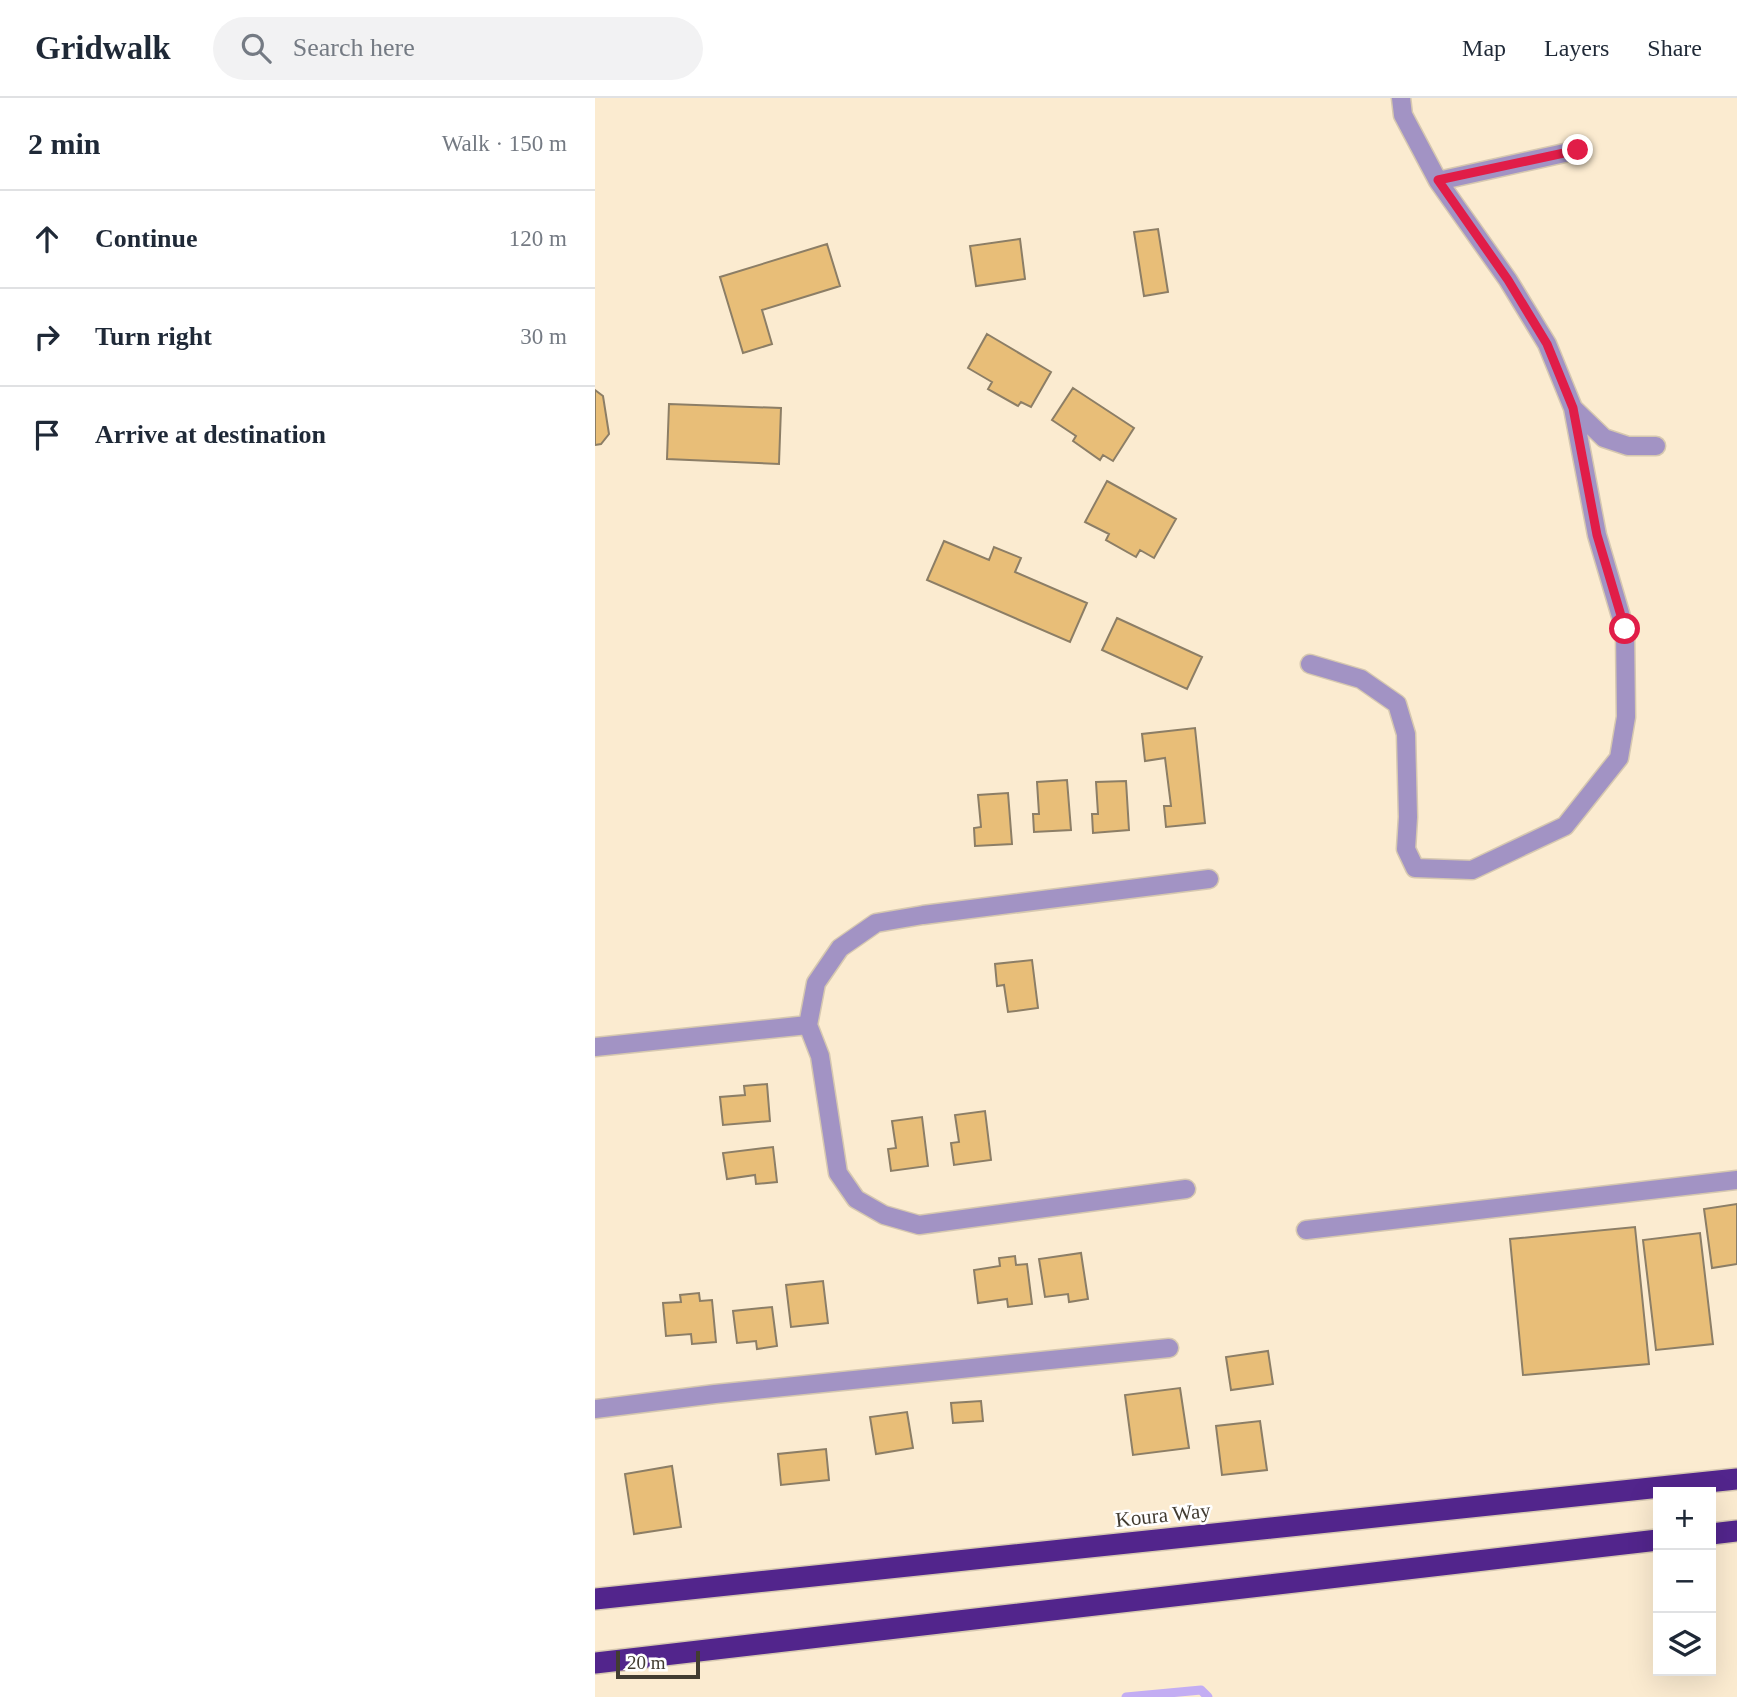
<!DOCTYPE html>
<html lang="en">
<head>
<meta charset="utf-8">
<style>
	:root { --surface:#fff; --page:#f2f2f3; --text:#1f2937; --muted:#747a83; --line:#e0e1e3 }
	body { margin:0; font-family:"Times New Roman",serif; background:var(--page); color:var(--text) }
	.controls { position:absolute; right:21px; bottom:21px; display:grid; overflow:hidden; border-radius:0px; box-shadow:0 7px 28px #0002 }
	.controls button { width:63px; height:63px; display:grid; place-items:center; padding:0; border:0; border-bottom:2px solid var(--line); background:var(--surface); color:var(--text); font:35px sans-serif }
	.scale { position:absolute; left:21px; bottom:18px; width:84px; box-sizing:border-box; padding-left:7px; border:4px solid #423c31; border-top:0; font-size:19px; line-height:24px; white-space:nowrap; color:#423c31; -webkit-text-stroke:5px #fff; paint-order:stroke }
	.stop { position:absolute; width:21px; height:21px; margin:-16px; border:5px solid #e11d48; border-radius:50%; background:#fff }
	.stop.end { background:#e11d48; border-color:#fff; box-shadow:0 2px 7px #0008 }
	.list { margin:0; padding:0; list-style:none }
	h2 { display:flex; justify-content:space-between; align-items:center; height:91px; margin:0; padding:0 28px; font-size:30px }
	h2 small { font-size:23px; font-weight:400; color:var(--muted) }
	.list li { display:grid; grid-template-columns:46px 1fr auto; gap:21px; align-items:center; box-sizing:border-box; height:98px; padding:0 28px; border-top:2px solid var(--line) }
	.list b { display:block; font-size:26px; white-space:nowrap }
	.list em { font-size:23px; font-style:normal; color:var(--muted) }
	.icon { flex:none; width:38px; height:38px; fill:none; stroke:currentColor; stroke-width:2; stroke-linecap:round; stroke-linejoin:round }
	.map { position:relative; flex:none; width:1142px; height:1599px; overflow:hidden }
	header { display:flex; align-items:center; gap:42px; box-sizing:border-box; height:98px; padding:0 35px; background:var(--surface); border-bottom:2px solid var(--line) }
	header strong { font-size:33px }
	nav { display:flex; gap:38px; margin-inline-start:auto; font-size:24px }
	.search { width:490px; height:63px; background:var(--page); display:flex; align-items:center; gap:18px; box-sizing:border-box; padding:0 24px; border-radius:38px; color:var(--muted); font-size:26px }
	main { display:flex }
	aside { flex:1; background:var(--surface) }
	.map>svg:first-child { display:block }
</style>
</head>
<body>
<header>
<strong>Gridwalk</strong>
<div class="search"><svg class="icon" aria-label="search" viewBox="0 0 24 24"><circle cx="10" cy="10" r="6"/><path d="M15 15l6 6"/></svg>Search here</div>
<nav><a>Map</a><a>Layers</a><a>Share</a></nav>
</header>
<main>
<aside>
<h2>2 min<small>Walk · 150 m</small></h2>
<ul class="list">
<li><svg class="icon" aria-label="ahead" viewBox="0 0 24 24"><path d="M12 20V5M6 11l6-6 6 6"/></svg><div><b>Continue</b></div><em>120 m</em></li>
<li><svg class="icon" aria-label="right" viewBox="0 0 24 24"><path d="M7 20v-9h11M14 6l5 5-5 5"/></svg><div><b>Turn right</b></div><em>30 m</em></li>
<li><svg class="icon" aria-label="arrive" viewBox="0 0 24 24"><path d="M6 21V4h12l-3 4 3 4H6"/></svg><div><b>Arrive at destination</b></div></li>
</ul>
</aside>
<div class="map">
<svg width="1142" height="1599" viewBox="0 0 1142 1599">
	<rect width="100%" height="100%" fill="#fbebd0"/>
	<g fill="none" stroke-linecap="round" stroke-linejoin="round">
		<path stroke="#c3adf3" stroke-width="9" d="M531,1599L606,1592L613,1599"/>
	</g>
	<path fill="#e8be78" stroke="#8c7e66" stroke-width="2" d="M563,131L573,194L549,198L539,134Z
		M425,141L430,181L381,188L375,148Z
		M232,146L245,188L167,212L177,246L148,255L125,179Z
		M392,236L456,274L436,309L426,304L423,308L393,291L397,284L373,270Z
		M478,290L539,330L518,363L508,357L505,362L478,343L481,338L457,322Z
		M0,292L8,298L14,336L6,346L0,347Z
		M74,306L186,310L184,366L72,361Z
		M512,383L581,421L559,460L545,452L541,459L511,442L514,436L490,424Z
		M349,443L394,462L399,449L426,460L420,474L492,505L475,544L332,482Z
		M522,520L607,559L592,591L507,552Z
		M600,630L610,725L571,729L569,708H576L570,660L550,663L547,636Z
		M472,682L476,732L439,734L438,716H444L442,684Z
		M531,683L534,732L498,735L497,716H503L501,684Z
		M413,695L417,746L380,748L379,730L386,729L383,697Z
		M437,862L443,910L413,914L409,887L402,888L400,866Z
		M172,986L175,1023L128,1027L125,999L150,997L149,988Z
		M390,1013L396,1062L359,1067L356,1045L364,1044L360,1017Z
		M327,1019L333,1068L296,1073L293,1051L301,1050L297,1023Z
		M178,1049L182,1084L161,1086L160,1077L132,1081L128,1055Z
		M1142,1106V1166L1117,1170L1109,1111Z
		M1040,1129L1054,1266L928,1277L915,1141Z
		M1105,1135L1118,1246L1061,1252L1048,1142Z
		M486,1155L493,1201L474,1204L473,1196L450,1199L444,1161Z
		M420,1158L421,1167L432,1166L437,1206L413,1209L412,1201L383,1205L379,1172L405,1168L404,1160Z
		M228,1183L233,1225L196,1229L191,1187Z
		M104,1195L105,1203L117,1202L121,1244L97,1246L96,1236L71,1238L68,1205L86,1204L85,1197Z
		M177,1209L182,1248L162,1251L161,1243L142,1245L138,1213Z
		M673,1253L678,1286L636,1292L631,1259Z
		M585,1290L594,1350L538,1357L530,1297Z
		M386,1303L388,1323L358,1325L356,1305Z
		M312,1314L318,1350L281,1356L275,1319Z
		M665,1323L672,1372L627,1377L621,1328Z
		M231,1351L234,1382L186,1387L183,1356Z
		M77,1368L86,1429L39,1436L30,1376Z"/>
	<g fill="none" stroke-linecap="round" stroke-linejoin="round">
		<g stroke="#d6c8b0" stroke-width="21">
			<path id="minor" d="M843,83L983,52
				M978,310L1009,340L1033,348H1061
				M715,566L766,581L802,606L811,636L813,719L811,751L820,770L877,772L970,728L1024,660L1031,619L1030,532L1002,437L978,310L952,246L913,182L843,83L808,17L806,0
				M213,927L225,958L243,1075L261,1101L289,1117L324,1127L591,1091
				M0,949L213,927L221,885L245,850L281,825L328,817L614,781
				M711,1132L1142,1082
				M0,1311L120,1296L574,1250"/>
		</g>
		<g stroke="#d6c8b0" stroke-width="24">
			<path id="highway" d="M1116,1436L1142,1433
				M0,1501L1142,1381
				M0,1565L1063,1442"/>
		</g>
		<use href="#minor" stroke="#a293c4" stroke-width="18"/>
		<use href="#highway" stroke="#52258c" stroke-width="21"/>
	</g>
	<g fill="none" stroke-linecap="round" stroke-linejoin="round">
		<path stroke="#e11d48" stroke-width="9" d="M983,52L843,82L913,182L952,246L978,310L1002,437L1030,531"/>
	</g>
	<g text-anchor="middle" stroke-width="5" stroke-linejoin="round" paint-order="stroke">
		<g font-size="21" fill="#423c31" stroke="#fff">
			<text transform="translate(568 1417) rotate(-6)" y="7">Koura Way</text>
		</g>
	</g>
</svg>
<div class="controls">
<button>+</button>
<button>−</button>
<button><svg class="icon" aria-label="layers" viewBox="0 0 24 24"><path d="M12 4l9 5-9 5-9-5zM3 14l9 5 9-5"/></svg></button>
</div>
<div class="scale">20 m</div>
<div class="stop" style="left:1030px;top:531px"></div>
<div class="stop end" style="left:983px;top:52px"></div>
</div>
</main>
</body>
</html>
